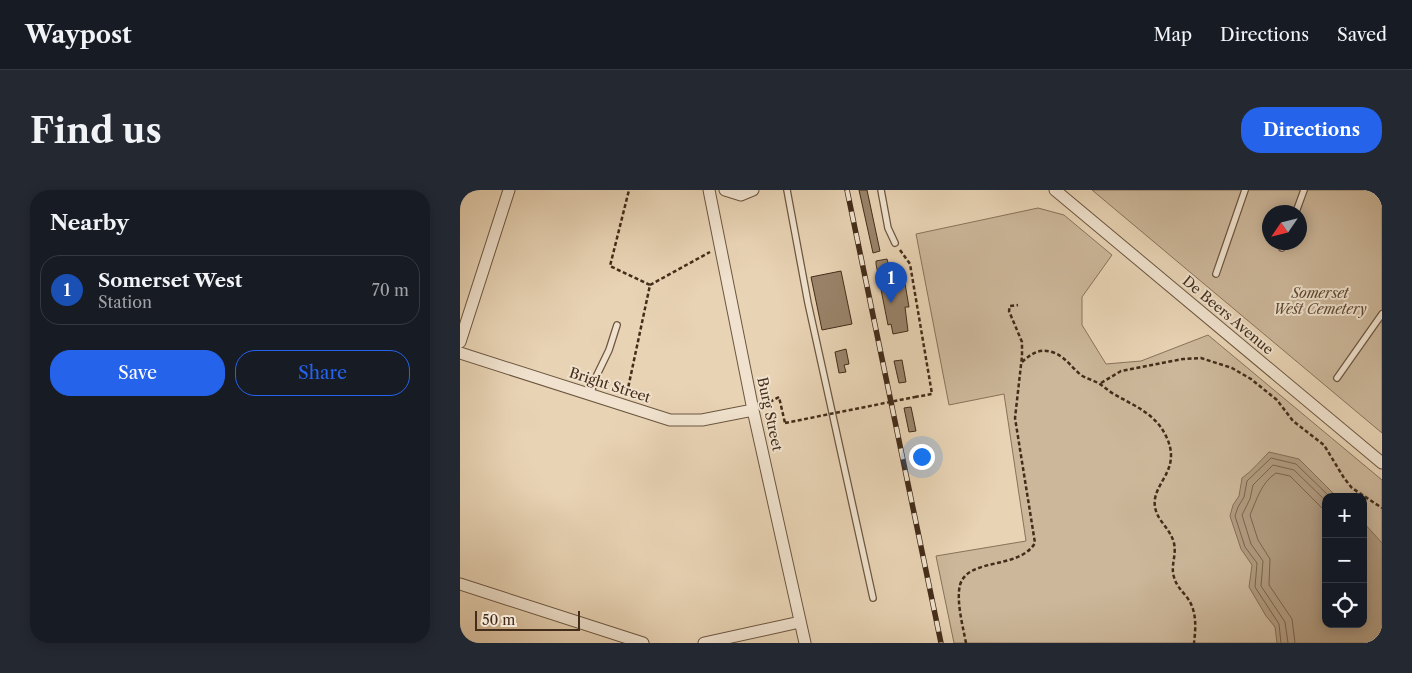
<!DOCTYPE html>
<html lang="en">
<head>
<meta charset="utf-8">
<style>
	:root { --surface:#171b24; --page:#242831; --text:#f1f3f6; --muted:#9ea1a6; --line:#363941; --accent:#2563eb }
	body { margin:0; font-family:"Libre Caslon Text",serif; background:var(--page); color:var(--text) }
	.controls { position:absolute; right:15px; bottom:15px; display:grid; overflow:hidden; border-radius:10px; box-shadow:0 2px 12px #0003 }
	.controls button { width:45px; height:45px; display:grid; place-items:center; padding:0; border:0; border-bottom:1px solid var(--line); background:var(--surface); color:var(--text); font:25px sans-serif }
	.compass { position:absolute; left:802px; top:15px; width:45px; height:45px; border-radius:50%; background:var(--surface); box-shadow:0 2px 12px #0003; rotate:235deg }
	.scale { position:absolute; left:15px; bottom:12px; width:105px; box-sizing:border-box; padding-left:5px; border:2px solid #432c19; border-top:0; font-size:14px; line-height:18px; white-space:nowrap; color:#432c19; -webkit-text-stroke:4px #f0e2ce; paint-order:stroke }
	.you { position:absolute; left:461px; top:266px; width:18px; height:18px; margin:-12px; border:4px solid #fff; border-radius:50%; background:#1a73e8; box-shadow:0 0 0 8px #1a73e833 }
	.badge { display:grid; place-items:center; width:32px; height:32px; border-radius:50%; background:var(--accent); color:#fff; font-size:16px; font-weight:700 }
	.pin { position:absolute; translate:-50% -41px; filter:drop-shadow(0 1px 2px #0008) }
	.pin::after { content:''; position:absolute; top:26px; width:18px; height:15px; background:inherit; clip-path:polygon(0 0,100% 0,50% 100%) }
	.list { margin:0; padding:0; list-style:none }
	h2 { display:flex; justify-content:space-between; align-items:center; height:65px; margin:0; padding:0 20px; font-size:21px }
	h2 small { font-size:16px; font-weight:400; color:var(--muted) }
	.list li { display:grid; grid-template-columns:32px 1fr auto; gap:15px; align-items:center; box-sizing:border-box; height:70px; margin:0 10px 10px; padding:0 10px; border:1px solid var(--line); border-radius:20px }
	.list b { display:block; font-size:19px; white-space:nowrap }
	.list p { margin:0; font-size:16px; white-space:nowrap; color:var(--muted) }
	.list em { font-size:16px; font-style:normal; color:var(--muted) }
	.actions { display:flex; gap:10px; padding:15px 20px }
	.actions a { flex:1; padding:11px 0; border:1px solid var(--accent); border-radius:20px; text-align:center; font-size:18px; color:var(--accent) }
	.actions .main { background:var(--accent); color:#fff }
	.icon { flex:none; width:28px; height:28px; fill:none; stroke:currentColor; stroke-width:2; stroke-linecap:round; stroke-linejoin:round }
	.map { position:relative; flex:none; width:922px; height:453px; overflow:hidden; border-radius:20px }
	header { display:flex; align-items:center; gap:30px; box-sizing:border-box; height:70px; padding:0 25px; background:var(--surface); border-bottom:1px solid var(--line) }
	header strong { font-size:24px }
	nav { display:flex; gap:28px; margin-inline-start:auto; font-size:18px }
	.intro { display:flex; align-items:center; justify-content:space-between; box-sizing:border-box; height:120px; padding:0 30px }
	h1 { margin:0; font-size:35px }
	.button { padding:12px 22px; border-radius:20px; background:var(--accent); color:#fff; font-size:18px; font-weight:700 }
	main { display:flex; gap:30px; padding:0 30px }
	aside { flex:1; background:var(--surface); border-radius:20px; box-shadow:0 2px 12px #0003 }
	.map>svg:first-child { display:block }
</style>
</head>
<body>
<header>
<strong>Waypost</strong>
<nav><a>Map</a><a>Directions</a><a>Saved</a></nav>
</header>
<div class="intro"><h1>Find us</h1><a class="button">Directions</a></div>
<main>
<aside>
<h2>Nearby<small></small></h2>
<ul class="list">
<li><span class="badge" style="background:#1a4fb4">1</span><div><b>Somerset West</b><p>Station</p></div><em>70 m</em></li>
</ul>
<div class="actions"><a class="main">Save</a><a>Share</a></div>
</aside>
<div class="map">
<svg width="922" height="453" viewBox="0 0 922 453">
	<rect width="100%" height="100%" fill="#e8d3b4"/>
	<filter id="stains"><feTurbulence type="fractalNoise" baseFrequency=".004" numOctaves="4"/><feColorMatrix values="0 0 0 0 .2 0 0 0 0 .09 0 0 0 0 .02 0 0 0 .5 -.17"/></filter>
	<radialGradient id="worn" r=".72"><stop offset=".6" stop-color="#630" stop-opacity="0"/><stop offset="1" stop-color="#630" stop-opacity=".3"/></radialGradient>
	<path fill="#ccb79a" stroke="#88725a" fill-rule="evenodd" d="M632,0H922V243ZM809,22H839V52H809Z
		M578,18L604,25L652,65L622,107V135L646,174L681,171L748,145L922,290V453H494L476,366L566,351L544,204L489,215L456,44ZM866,307H903V434H866Z"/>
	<path fill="#b09a7f" stroke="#846e56" d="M809,262L839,269L877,307H866V434H903V332L922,353V453H817L815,437L806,426L789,397L792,375L781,359L770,326L773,315L779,306L782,288C792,281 800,271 809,262Z"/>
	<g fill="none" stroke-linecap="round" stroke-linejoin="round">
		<path stroke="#7a634c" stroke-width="1" d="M821,453L819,434L795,397L797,373L785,357L775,326L778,317L784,307L787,291L811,268L836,274L870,307
			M828,453L825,432L801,396L803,371L791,354L782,325L790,309L793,295L813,275L834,280L866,311
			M835,453L832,429L809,395L810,369L798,350L790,325C797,309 801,293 816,283L830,286L866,322"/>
	</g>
	<path fill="#99836a" stroke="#432c19" d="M399,0H407L420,61L413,63Z
		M427,69L430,80L440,78L441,82H443L449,117H445L448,141L433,144L431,134L428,135L416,74V71Z
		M381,81L392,134L362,140L351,87Z
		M386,159L389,174L384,175L386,182L379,183L375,162Z
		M442,170L446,192L439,193L434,171Z
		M451,217L456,241L449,242L444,218Z"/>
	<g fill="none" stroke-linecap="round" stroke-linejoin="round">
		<g stroke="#6c5640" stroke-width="8">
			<path id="lane" d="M327,0L348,113L413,408
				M421,0L428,38L435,53
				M836,22L844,0
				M822,58L824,52
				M756,84L785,0
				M877,188L922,124
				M131,204L134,191L149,160L157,135"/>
		</g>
		<g stroke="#6c5640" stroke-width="13">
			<path id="street" d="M249,0L293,220L345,453
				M265,0L281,5L293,0
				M595,0L922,273
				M0,152L49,0
				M0,163L210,230H242L293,220
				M0,394L183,453
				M244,453L340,432"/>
		</g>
		<path stroke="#432c19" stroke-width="2.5" stroke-dasharray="4 2.5" stroke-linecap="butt" d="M440,60L450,74L472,204L455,207
			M190,95L250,62
			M562,172C571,164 579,158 592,162C605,166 611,177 621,185C627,189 633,190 638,193C644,196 648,201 654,204C674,216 695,223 706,246C723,281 691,293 695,317C697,330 709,338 713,350C718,363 710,375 714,387C716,395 721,400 726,406C737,420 736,436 734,453
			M641,193L661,181L723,169L741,168L772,178L791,189L817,210L833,231L864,255L884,288L892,298L922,318
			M167,203L190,95L150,76L169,0
			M304,215L319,207L325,233
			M506,453C503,437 496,411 500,395C508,367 559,380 575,353L555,228L562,166V152L549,121L550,116L558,115"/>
		<use href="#lane" stroke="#f0e2ce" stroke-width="5.5"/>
		<use href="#street" stroke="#f0e2ce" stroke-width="11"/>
		<g stroke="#432c19" stroke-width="5.5">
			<path id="rail" d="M387,0L481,453"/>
		</g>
		<use href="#rail" stroke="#f0e2ce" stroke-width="4" stroke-dasharray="11" stroke-linecap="butt"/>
		<path stroke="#432c19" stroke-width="2.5" stroke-dasharray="4 2.5" stroke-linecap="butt" d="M325,233L455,207"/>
	</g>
	<g text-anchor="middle" stroke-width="4" stroke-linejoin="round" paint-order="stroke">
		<g font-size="14" font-style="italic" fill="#5e4833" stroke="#f0e2ce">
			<text x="860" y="108">Somerset<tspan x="860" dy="16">West Cemetery</tspan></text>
		</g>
		<g font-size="14" fill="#432c19" stroke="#f0e2ce">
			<text transform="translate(768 125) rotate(40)" y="5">De Beers Avenue</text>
			<text transform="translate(150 195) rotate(18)" y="5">Bright Street</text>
			<text transform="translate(310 224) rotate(78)" y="5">Burg Street</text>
		</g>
	</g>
	<rect width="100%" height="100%" filter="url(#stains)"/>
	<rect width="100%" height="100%" fill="url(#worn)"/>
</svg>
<div class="controls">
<button>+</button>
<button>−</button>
<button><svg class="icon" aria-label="locate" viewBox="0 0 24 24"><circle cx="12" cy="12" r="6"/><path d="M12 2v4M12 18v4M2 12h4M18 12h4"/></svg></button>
</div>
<svg class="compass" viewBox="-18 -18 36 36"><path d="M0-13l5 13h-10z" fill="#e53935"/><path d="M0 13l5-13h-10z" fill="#9ea1a6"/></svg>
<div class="scale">50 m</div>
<div class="you"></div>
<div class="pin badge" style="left:431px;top:113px;background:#1a4fb4">1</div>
</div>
</main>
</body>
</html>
